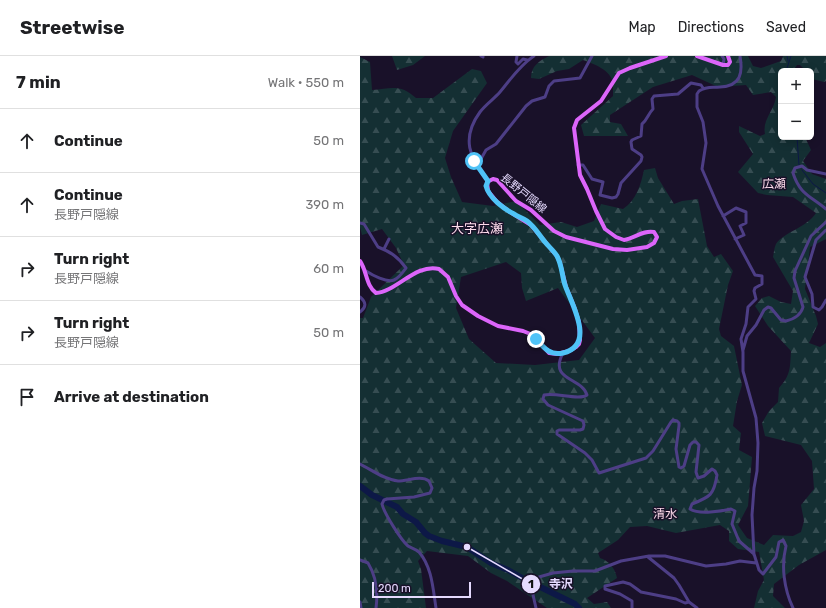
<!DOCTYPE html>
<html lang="en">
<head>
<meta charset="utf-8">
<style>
	:root { --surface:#fff; --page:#f2f2f2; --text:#202124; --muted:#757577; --line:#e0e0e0 }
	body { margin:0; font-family:Rubik,"Noto Sans JP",sans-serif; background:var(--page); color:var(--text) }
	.controls { position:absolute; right:12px; top:12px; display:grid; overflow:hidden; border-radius:6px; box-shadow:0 2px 10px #0003 }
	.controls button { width:36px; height:36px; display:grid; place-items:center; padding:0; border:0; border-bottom:1px solid var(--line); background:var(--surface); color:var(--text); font:20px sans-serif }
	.scale { position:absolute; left:12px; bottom:10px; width:99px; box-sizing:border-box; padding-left:4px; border:2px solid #e5dafe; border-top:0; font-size:11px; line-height:14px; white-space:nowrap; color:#e5dafe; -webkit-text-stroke:3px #191129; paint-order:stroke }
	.stop { position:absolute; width:12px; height:12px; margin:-9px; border:3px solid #4fc3f7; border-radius:50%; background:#fff }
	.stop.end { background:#4fc3f7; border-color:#fff; box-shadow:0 1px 4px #0008 }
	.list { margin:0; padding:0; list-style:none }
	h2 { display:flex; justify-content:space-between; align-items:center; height:52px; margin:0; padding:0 16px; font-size:17px }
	h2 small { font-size:13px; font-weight:400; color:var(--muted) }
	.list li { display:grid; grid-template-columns:26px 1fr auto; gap:12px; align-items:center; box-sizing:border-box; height:64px; padding:0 16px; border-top:1px solid var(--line) }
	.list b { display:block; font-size:15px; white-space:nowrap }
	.list p { margin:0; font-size:13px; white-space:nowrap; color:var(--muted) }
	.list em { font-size:13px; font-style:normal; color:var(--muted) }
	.icon { flex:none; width:22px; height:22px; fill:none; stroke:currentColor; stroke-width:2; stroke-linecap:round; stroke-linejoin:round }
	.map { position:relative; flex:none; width:466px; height:552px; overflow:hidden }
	header { display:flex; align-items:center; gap:24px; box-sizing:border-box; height:56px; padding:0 20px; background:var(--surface); border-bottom:1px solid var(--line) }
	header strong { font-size:19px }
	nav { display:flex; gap:22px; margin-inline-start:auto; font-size:14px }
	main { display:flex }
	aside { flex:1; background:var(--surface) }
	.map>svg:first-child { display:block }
</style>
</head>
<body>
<header>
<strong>Streetwise</strong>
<nav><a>Map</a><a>Directions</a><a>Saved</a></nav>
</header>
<main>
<aside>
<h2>7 min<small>Walk · 550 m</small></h2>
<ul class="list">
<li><svg class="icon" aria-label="ahead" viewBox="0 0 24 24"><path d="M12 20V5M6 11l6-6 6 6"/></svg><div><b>Continue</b></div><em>50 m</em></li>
<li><svg class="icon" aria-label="ahead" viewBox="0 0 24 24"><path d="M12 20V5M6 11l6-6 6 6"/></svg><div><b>Continue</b><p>長野戸隠線</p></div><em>390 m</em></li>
<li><svg class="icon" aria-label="right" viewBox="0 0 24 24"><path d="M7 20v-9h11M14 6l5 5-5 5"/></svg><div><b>Turn right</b><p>長野戸隠線</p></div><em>60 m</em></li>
<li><svg class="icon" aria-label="right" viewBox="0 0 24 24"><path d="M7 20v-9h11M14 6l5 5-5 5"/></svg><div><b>Turn right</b><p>長野戸隠線</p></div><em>50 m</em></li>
<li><svg class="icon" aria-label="arrive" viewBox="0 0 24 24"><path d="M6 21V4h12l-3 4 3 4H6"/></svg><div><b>Arrive at destination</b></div></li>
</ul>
</aside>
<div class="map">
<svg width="466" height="552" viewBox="0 0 466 552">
	<defs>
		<pattern id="forest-firs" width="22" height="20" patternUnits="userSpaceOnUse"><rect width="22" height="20" fill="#142f33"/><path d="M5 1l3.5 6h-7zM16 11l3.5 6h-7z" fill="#364d52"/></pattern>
	</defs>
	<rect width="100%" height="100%" fill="#191129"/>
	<path fill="url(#forest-firs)" fill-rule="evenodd" d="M32,0H65L53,9L37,14Z
		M189,0H388L393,10L401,12L421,5L423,0H466V25L464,26L452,23L451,15H446L440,9H437L433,15H421V81H445L451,94L443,105L452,118L466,123V183L450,191L445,233L456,260L458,268L449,287L460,291L466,287V494L439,509L414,528L413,540L425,552H394L398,535L404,524L399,496L378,493L369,485V475L360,469L316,477L287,470L270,471L258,484L238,497L240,502C249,505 255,512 257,522L227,542L234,548L247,546L251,552H187L147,525L131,517L108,500L67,495L58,505L61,513L66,552H0V262H3L11,241L44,209L36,192L22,173L2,179L0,171V1L10,6L12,34C32,32 41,28 56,42H73L112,13L121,15L127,27L93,75L85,102L91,121L102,146L133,150L156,145L180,169L201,166L217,171L234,165L241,148L263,153C276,145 281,128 284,114L295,112L298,122L314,148L322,145L338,143L347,190L354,201L361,198L373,215L368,229L359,273L361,280L374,290L382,329L377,345L373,370L381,377L379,394L392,401L388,450L378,469L387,482L404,489L413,479L433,480L441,476L444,465L441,449L454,433L452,405L441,389L405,380L402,367L409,355L418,346L419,332C431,319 430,311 431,295L408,270L395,250L402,242L409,240L421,246L431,248L433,235L413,201C414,197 414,192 416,188C424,176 446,172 456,157L433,141L407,139L398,137L378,116L393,98L379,76V70L400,80L405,78C402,64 414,55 416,41L411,36L393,39L386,29L358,31L332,19L293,31L250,59V66L261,68L268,80H224L221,69L253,40C253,36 253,31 253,27C251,14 234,8 223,4L209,13L197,15L179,23L171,22C171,10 179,5 189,0ZM146,206L161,217L162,232L166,245L198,232L235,282L219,304L175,309L136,307L109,283L96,252L101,221Z"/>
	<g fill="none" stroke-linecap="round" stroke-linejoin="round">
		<path stroke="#0d1847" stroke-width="1" d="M427,0L428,5
			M426,15L431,0
			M437,81L439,109
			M442,114L453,128L466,137"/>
		<path stroke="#0d1847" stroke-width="6" d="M0,430L12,439L37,451L43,458L56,466L65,477L69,480L82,485L107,491L131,507L148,514L166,524L215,548L219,552"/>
		<path stroke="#4d3e86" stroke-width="3" d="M121,0L123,1V0
			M157,0L156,6L158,8L163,3L167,4
			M362,0L364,3L363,9
			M380,0C383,17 381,30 360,31C352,32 347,30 339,35L337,38V51L343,66L346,87L342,113L358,150L395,219L402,220V228L395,232L394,235L396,243L388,251L386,268L381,283L383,296V315L396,362L398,387L397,415L394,432L392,459L394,499
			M218,109H223L232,123L243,126L240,139L252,142L256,141L258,138L261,127L281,105L282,101L281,99L272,93L271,86L272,84L281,80L282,68C288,63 288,58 293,53L292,43L294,40L318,38L331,27L341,29L343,32
			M117,110L126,94L136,88L166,50L172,45L185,41L189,30L194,25L220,22L232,0
			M466,118L447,114L442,110L435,112L433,117C440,139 451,140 466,153
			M128,125C109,102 101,82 120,56C126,48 134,43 140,36C150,24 160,9 174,0
			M363,160L376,152L386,156V167L380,170L384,179L375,183
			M0,167L4,168L18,191C31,196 38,201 46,212C43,216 39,222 34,224C27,227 12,219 6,215
			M466,174L456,184L445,221L452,238L453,251L459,254L462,251L466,244
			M24,193L29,183
			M0,241C6,246 7,251 0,256
			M383,294L387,280L396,269L404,254L408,251L411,252L421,264L426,265C434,263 441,259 443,251L434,222L435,215L451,180L466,166
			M203,297C188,325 222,321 227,339C219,345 196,336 184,339L183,343L188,349L223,365L224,369L223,373L220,374H199L197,375V378L225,397L232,404L239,417L286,402L293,395L311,366L313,364L317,365L319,367V370L316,393L319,411L321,412L324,410L330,389L333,386H336L339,389L336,416L338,422L344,420L352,413L355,415L357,419C354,439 350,441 332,448L330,453C339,459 362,455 371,453L375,455L372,468L379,485L394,498L399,514L403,518L416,501L419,486L423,484L426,490C421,510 424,533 433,552
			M0,408C12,414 25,424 38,425C48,425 61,419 69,425L72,432L70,437L54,441L27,443L24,444L22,448C24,457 41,484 48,490C51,492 56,493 59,496C72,511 73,533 76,552
			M288,501L314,522L319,529L329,546L337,552
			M0,504L8,507C16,520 18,537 16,552
			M0,546L1,552
			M176,552L171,530L172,525L179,521L193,517L213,515H235L261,505L289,500H305L346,510L366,508L380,505L396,507
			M272,552V545L260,538L245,533V530L263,526L270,528L281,536L316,543L325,547L329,546"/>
		<path stroke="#dc65fa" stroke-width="4" d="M337,0L363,9H368L370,6L368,0
			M0,205C7,215 6,230 16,237C36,236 56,207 79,213L88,221L96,240L102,249L118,260L138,270L163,275L173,279L189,297L197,298L209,295L216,291L219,288L220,284L219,266L215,253L206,231L200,207L197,200L171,169L150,156L137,146L128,135L127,126L133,123L137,124L156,145L171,154L194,175L206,181L253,193L267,194L287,191L294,187L297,181L294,176C283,174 275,182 264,184L256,181L245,173L236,155L227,133L220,119L214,72L217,64L241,45L259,17L270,12L306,0"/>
	</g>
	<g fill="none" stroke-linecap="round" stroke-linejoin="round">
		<path stroke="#4fc3f7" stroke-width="5" d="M114,105L128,125L126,130C129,142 144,153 154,158C158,161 163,162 167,165C175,171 179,179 185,186C189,191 194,195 197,200C202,209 202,220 205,229C212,249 236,289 203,297C190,300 184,292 176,283"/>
	</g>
	<g text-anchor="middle" stroke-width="3" stroke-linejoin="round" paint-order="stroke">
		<g font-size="11" fill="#e5dafe" stroke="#191129">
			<text transform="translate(164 137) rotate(39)" y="4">長野戸隠線</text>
		</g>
		<g font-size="12" fill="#fedcec" stroke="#191129">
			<text x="414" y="132">広瀬</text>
			<text x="305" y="462">清水</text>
		</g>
		<g font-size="13" fill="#fedcec" stroke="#191129">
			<text x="117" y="177">大字広瀬</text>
		</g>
	</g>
	<path fill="none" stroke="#e5dafe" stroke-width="1.5" d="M107 491L171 528"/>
	<g fill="#e5dafe" stroke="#191129" stroke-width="1.5">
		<circle cx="107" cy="491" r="4"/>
		<circle cx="171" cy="528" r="10"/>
	</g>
	<g font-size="12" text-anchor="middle" font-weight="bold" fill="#111">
		<text x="171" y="532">1</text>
	</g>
	<g font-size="12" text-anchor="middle" font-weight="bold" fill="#e5dafe" stroke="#191129" stroke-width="3" stroke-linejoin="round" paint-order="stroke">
		<text x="201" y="532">寺沢</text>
	</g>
</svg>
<div class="controls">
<button>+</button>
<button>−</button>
</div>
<div class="scale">200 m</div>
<div class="stop" style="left:114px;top:105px"></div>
<div class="stop end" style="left:176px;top:283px"></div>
</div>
</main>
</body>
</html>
